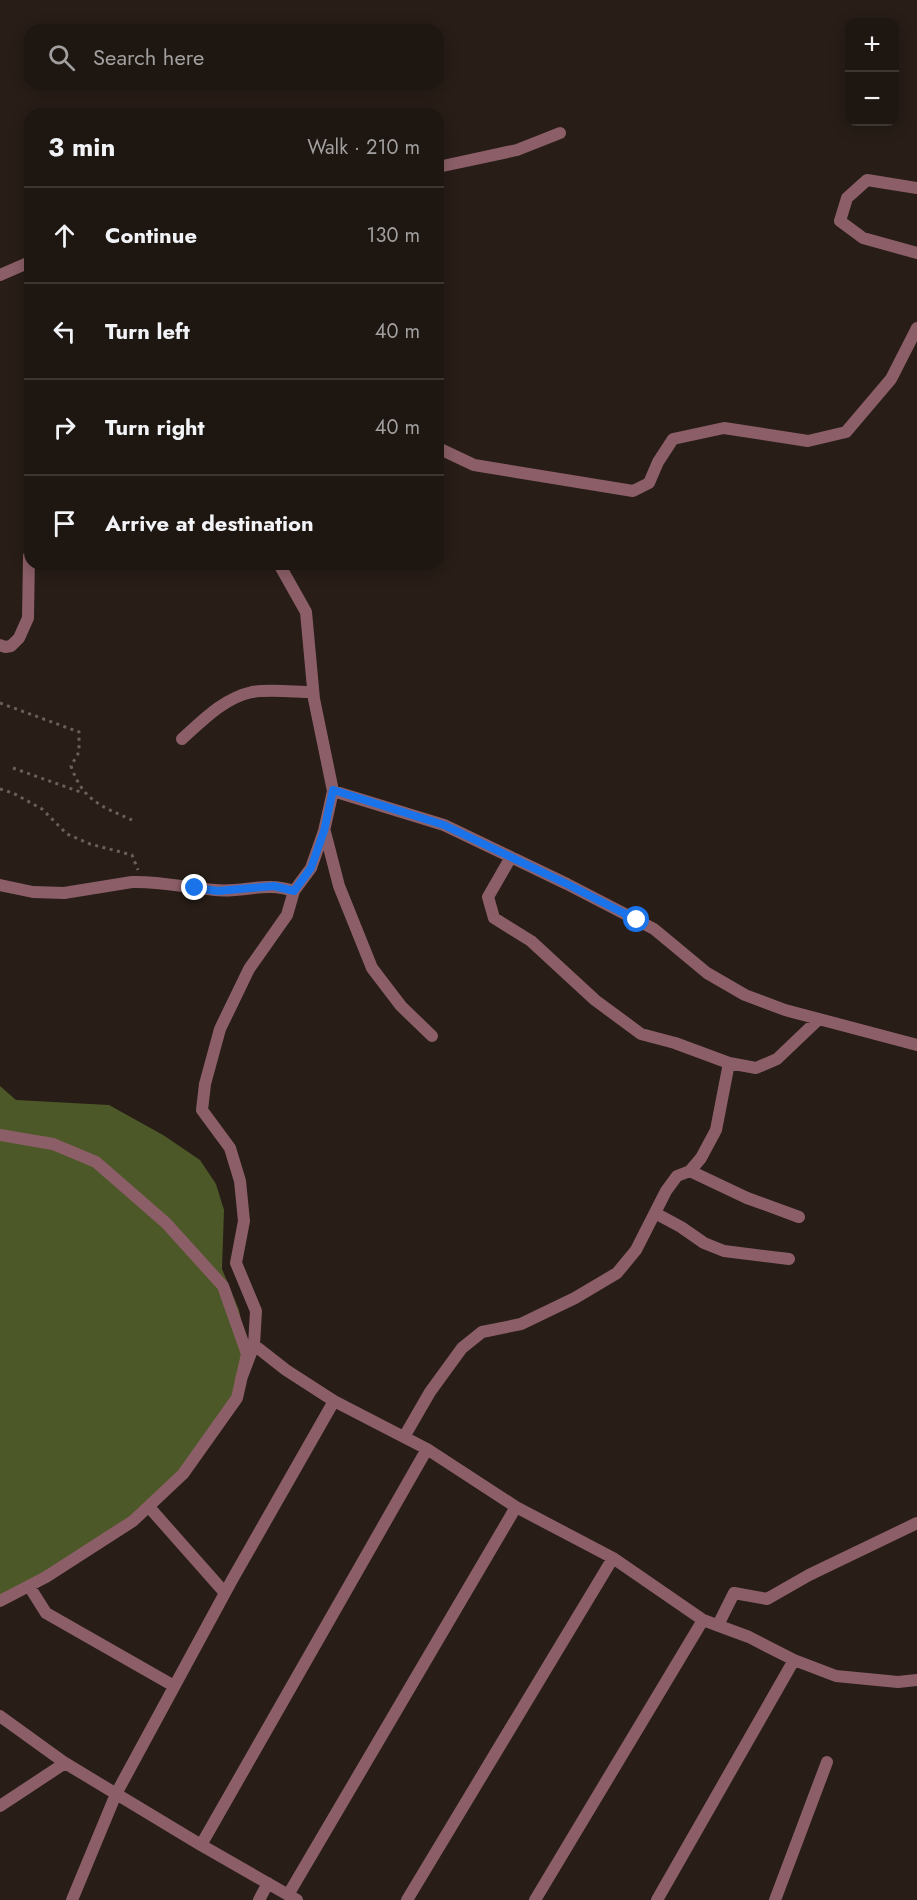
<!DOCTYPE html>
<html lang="en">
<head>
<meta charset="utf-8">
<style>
	:root { --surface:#1e1611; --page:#261f1a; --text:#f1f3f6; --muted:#a19f9f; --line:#3c3531 }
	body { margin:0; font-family:Jost,sans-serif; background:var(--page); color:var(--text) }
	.controls { position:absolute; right:18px; top:18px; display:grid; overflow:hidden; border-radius:12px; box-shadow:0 3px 15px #0003 }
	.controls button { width:54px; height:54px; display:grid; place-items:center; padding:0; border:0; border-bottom:2px solid var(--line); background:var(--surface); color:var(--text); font:30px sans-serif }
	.stop { position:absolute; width:18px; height:18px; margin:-14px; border:4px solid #1a73e8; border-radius:50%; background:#fff }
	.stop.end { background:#1a73e8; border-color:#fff; box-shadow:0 2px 6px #0008 }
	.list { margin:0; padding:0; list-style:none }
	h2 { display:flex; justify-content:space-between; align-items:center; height:78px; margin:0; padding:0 24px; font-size:26px }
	h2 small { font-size:20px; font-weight:400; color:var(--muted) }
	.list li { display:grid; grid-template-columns:39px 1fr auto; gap:18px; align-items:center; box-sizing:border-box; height:96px; padding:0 24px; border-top:2px solid var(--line) }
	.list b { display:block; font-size:22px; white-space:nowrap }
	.list em { font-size:20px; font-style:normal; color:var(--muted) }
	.icon { flex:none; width:33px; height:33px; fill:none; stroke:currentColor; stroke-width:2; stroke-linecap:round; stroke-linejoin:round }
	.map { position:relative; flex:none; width:917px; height:1900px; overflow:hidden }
	.search { position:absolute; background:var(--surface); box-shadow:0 3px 15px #0003; left:24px; top:24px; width:420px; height:66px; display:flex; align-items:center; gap:15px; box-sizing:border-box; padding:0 21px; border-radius:18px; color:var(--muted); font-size:22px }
	.panel { position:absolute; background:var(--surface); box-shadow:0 3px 15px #0003; left:24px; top:108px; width:420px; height:462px; border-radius:18px }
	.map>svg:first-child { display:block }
</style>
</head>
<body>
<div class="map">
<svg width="917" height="1900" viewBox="0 0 917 1900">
	<rect width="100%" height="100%" fill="#281d17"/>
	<path fill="#4d5828" d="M0,1086L16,1100L109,1105L163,1135L200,1160L216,1184L224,1210L222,1269L239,1310L247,1354L237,1398L183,1474L133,1521L0,1601Z"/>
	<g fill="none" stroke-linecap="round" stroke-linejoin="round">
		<path stroke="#6a605b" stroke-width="3" stroke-dasharray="3 4.5" stroke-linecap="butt" d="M0,703L79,732V752L71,766C83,801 101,806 132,820
			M13,768L83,793
			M0,789L13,793L42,809L67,834L90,844L132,855L138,870"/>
		<path stroke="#8c5f68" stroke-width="12" d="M438,167L517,150L560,133
			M917,188L867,180L847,198L840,221L863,238L917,253
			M0,275L30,262
			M438,448L474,465L633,491L649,483L658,462L673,439L724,428L808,441L846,432L891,379L917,328
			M0,645L5,647L11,646L19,638L28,618L29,556
			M182,739C203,720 224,698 252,692C268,689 296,692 313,692
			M333,791L444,825L567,884L654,929L707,973L745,995L785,1010L917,1045
			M325,832L339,886L372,968L401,1006L432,1036
			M511,857L488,897L494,918L531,941L595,1000L641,1034L675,1043L729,1063L756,1068L777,1059L819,1019
			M0,885L33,892L64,893L132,882C160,881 187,888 215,890C244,893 265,881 294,891
			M0,1135L53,1144L96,1162L166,1223L223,1286L247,1354L237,1398L183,1474L133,1521L46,1577L0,1601
			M690,1171L747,1198L799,1217
			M655,1213L681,1227L704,1243L724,1251L789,1259
			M254,1345L286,1370L334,1401L427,1449L516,1507L613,1558L703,1620L749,1637L794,1660L836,1676L898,1682L917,1680
			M241,1379L254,1345L256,1311L236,1263L244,1221L240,1181L230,1148L202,1110L205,1084L220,1029L249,969L287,915L294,891L311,868L324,831L333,791L314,699L306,612L279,564
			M404,1437L430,1392L462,1348L482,1332L521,1324L575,1298L617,1273L636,1250L666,1191L677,1176L690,1171L701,1158L716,1130L729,1063
			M149,1507L225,1593
			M29,1586L46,1613L174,1686
			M718,1625L734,1593L767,1599L809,1575L917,1523
			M0,1716L65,1763L201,1845L297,1900
			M0,1806L65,1763
			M201,1845L427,1449
			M288,1895L516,1507
			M72,1900L116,1794L232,1580L334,1401
			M259,1900L268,1883
			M407,1900L613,1558
			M535,1900L703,1620
			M657,1900L794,1660
			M775,1900L827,1762"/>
	</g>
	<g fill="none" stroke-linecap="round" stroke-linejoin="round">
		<path stroke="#1a73e8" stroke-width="8" d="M195,888L218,891L274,886L294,891L311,868L324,831L333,790L444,825L567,884L637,920"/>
	</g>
</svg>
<div class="controls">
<button>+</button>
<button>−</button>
</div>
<div class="stop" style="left:637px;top:920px"></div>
<div class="stop end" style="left:195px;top:888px"></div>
<div class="search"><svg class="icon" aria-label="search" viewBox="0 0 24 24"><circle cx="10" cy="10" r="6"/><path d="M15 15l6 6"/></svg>Search here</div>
<section class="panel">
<h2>3 min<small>Walk · 210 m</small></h2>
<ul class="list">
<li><svg class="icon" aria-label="ahead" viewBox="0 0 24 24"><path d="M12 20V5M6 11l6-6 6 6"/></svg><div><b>Continue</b></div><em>130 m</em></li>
<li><svg class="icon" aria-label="left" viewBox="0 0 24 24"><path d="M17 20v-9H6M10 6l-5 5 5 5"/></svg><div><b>Turn left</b></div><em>40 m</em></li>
<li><svg class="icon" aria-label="right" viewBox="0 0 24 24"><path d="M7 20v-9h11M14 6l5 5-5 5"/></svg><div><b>Turn right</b></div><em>40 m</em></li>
<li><svg class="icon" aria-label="arrive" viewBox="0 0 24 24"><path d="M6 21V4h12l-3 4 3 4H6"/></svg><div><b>Arrive at destination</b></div></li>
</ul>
</section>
</div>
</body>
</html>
